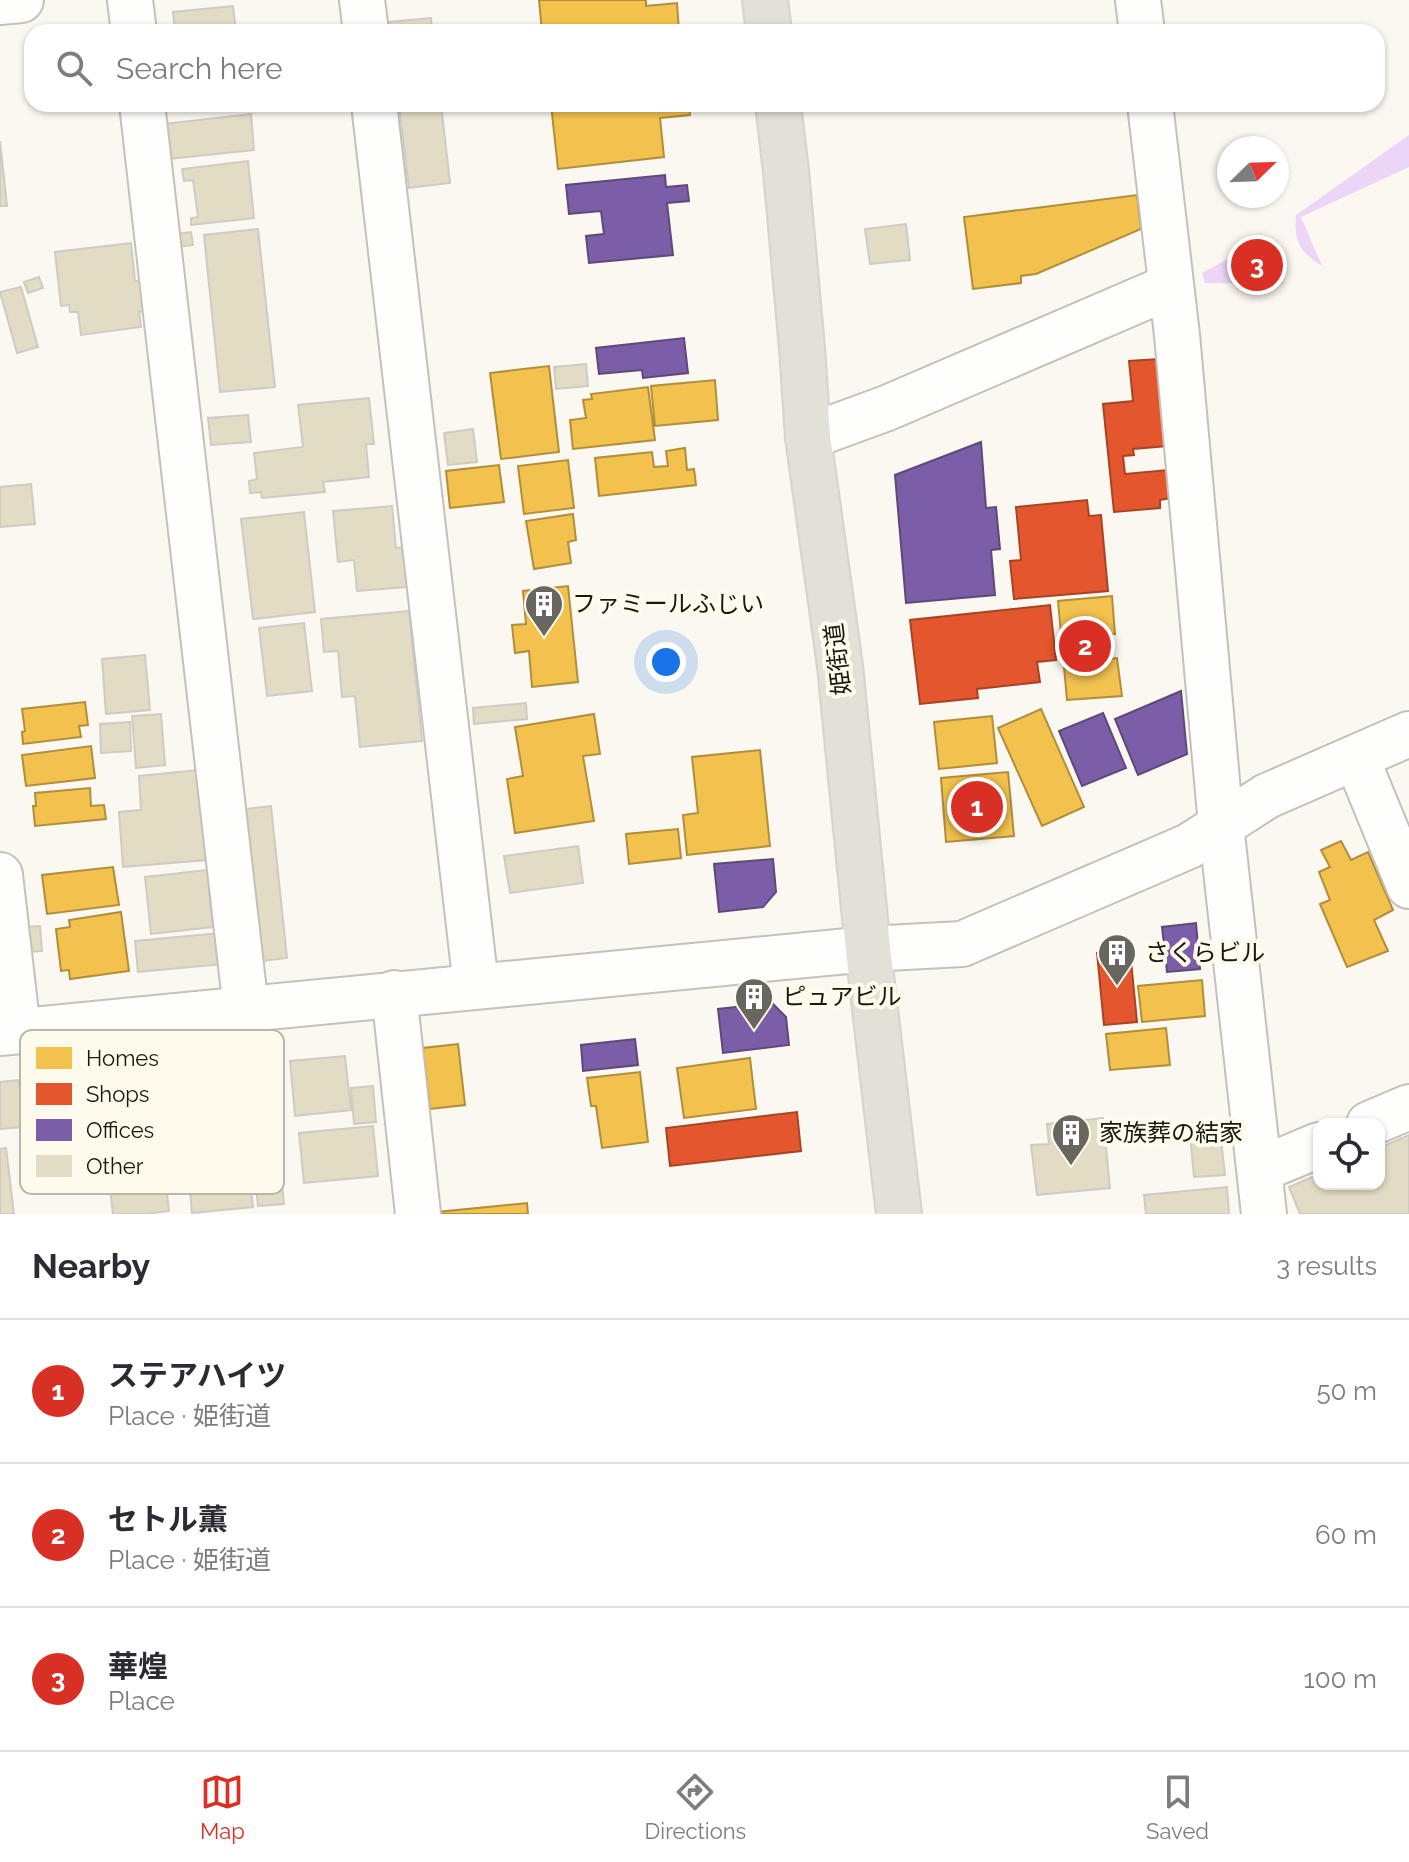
<!DOCTYPE html>
<html lang="en">
<head>
<meta charset="utf-8">
<style>
	:root { --surface:#fff; --page:#f7f7f7; --text:#2b2b33; --muted:#7c7c81; --line:#e1e1e2; --accent:#d93025 }
	body { margin:0; font-family:Raleway,"Noto Sans JP",sans-serif; background:var(--page); color:var(--text) }
	.controls { position:absolute; right:24px; bottom:24px; display:grid; overflow:hidden; border-radius:16px; box-shadow:0 2px 6px #0004 }
	.controls button { width:72px; height:72px; display:grid; place-items:center; padding:0; border:0; border-bottom:2px solid var(--line); background:var(--surface); color:var(--text); font:40px sans-serif }
	.compass { position:absolute; left:1217px; top:136px; width:72px; height:72px; border-radius:50%; background:var(--surface); box-shadow:0 2px 6px #0004; rotate:67deg }
	.you { position:absolute; left:666px; top:662px; width:28px; height:28px; margin:-20px; border:6px solid #fff; border-radius:50%; background:#1a73e8; box-shadow:0 0 0 12px #1a73e833 }
	.badge { display:grid; place-items:center; width:52px; height:52px; border-radius:50%; background:var(--accent); color:#fff; font-size:26px; font-weight:700 }
	.pin { position:absolute; translate:-50% -50%; border:4px solid #fff; box-shadow:0 2px 8px #0006 }
	.list { margin:0; padding:0; list-style:none }
	h2 { display:flex; justify-content:space-between; align-items:center; height:104px; margin:0; padding:0 32px; font-size:34px }
	h2 small { font-size:26px; font-weight:400; color:var(--muted) }
	.list li { display:grid; grid-template-columns:52px 1fr auto; gap:24px; align-items:center; box-sizing:border-box; height:144px; padding:0 32px; border-top:2px solid var(--line) }
	.list b { display:block; font-size:30px; white-space:nowrap }
	.list p { margin:0; font-size:26px; white-space:nowrap; color:var(--muted) }
	.list em { font-size:26px; font-style:normal; color:var(--muted) }
	.icon { flex:none; width:44px; height:44px; fill:none; stroke:currentColor; stroke-width:2; stroke-linecap:round; stroke-linejoin:round }
	.map { position:relative; flex:none; width:1409px; height:1214px; overflow:hidden }
	.search { position:absolute; background:var(--surface); box-shadow:0 2px 6px #0004; left:24px; right:24px; top:24px; height:88px; display:flex; align-items:center; gap:20px; box-sizing:border-box; padding:0 28px; border-radius:24px; color:var(--muted); font-size:30px }
	.sheet { height:536px; background:var(--surface) }
	nav { display:flex; justify-content:space-around; align-items:center; box-sizing:border-box; height:112px; border-top:2px solid var(--line); background:var(--surface); font-size:22px; color:var(--muted) }
	nav a { display:grid; justify-items:center; gap:4px }
	nav .on { color:var(--accent) }
	.map>svg:first-child { display:block }
</style>
</head>
<body>
<div class="map">
<svg width="1409" height="1214" viewBox="0 0 1409 1214">
	<rect width="100%" height="100%" fill="#faf8f0"/>
	<path fill="#edd5f7" d="M1409,135V167L1301,217L1322,266C1300,252 1294,242 1296,215Z
		M1269,237L1271,255L1284,284L1205,283L1202,273Z"/>
	<path fill="#f2c14e" stroke="#b18e3b" stroke-width="2" d="M539,0H646V6L677,3L679,31L542,32Z
		M551,104H689L690,115L660,118L664,157L558,169Z
		M1137,195L1141,229L1036,274L1021,276V283L973,289L964,217Z
		M549,366L559,452L501,459L490,373Z
		M715,380L718,420L655,426L651,386Z
		M648,387L655,440L573,449L570,420L586,418L583,400L592,399L591,394Z
		M685,448L687,470L694,469L696,485L599,496L595,458L652,452L654,467L668,466L666,451Z
		M568,460L574,508L524,514L518,466Z
		M499,465L504,502L450,508L446,471Z
		M573,514L576,540L568,542L571,563L534,569L526,521Z
		M568,586L578,682L532,687L529,651L515,653L512,625L526,624L523,591Z
		M1112,596L1115,634H1106L1109,659L1117,658L1122,696L1067,700L1058,601Z
		M85,702L88,725L79,726L81,737L23,744L22,732L25,731L22,709Z
		M1041,709L1084,807L1042,826L998,728Z
		M594,714L600,754L583,756L594,821L515,833L507,779L523,776L515,727Z
		M992,716L997,763L939,769L934,722Z
		M91,746L95,778L26,786L22,755Z
		M760,750L770,846L687,855L683,815L698,813L692,757Z
		M1008,772L1014,836L946,842L941,778Z
		M90,788L91,806L104,805L106,819L35,826L33,806H36L35,793Z
		M678,829L681,858L629,864L626,834Z
		M1341,841L1351,860L1368,852L1393,910L1374,920L1388,951L1347,967L1320,904L1330,900L1319,872L1330,867L1321,850Z
		M113,867L119,905L47,914L42,875Z
		M121,912L129,971L70,979L69,970L61,971L56,929L70,927L69,920Z
		M1202,980L1205,1016L1142,1022L1138,986Z
		M1166,1028L1170,1065L1110,1070L1106,1034Z
		M458,1044L465,1105L430,1109L423,1048Z
		M750,1058L756,1109L684,1118L677,1068Z
		M640,1072L648,1142L602,1148L596,1106H591L587,1078Z
		M527,1203L528,1214H437V1212Z"/>
	<path fill="#e4572e" stroke="#a74425" stroke-width="2" d="M1159,359L1167,446L1133,449L1134,455L1123,456L1125,474L1168,470L1171,498L1160,500V508L1114,512L1103,404L1133,401L1129,361Z
		M1087,500L1089,516L1101,515L1108,591L1014,599L1010,561L1021,560L1016,507Z
		M1050,605L1056,660L1037,662L1040,682L977,689L978,698L920,704L910,620Z
		M1130,950L1137,1022L1104,1025L1097,953Z
		M797,1112L801,1151L670,1166L666,1128Z"/>
	<path fill="#7b5ea7" stroke="#5e4979" stroke-width="2" d="M665,175L666,187L687,185L689,201L667,203L673,255L589,263L586,236L604,234L601,211L569,214L566,185Z
		M684,338L688,373L643,378L642,370L599,374L596,348Z
		M981,442L986,508L996,507L1000,549L991,550L995,595L906,603L895,475Z
		M1181,691L1187,754L1138,775L1115,719Z
		M1103,713L1126,768L1082,786L1059,731Z
		M773,859L776,892L763,907L719,912L714,864Z
		M1196,923L1200,969L1167,972L1162,927Z
		M772,1003L786,1017L789,1045L723,1053L718,1009Z
		M635,1039L638,1065L583,1071L581,1045Z"/>
	<path fill="#e3dcc5" stroke="#cecbc4" stroke-width="2" d="M233,6L236,32H175L173,12Z
		M431,18L432,32H390L389,22Z
		M399,104H441L450,183L409,188Z
		M251,114L254,150L168,159L164,124Z
		M0,141L7,206H0Z
		M248,161L254,218L191,225V218L198,217L193,180L184,181L182,169Z
		M906,224L910,260L870,264L865,229Z
		M258,229L275,387L220,392L204,235Z
		M191,232L193,245L178,247L176,234Z
		M131,243L135,281L144,280L148,311L139,312L141,327L81,335L78,312H70L69,305L61,306L55,252Z
		M39,277L43,288L28,293L24,282Z
		M21,287L38,347L17,353L0,292Z
		M586,364L588,386L556,389L554,367Z
		M369,398L374,444H366L369,477L323,482L325,492L262,498L261,492L250,493L249,481L257,479L254,453L303,447L298,405Z
		M248,415L251,442L211,445L208,418Z
		M473,429L477,462L448,465L444,433Z
		M31,484L35,524L0,527V487Z
		M392,506L396,548L403,547L407,587L357,591L354,560L338,562L333,511Z
		M304,512L315,612L253,619L241,519Z
		M409,611L422,741L360,747L355,696L342,697L338,651L324,652L321,619Z
		M304,623L312,691L267,696L259,628Z
		M145,655L150,710L106,714L102,659Z
		M526,703L527,719L474,724L473,708Z
		M161,714L165,765L136,768L132,716Z
		M130,722L131,751L101,753L100,724Z
		M198,770L207,860L123,867L119,812L141,810L139,776Z
		M271,806L287,958L263,961L246,809Z
		M578,846L583,883L510,893L504,856Z
		M207,870L213,927L151,934L145,877Z
		M40,926L42,951L28,952L26,927Z
		M220,933L223,964L138,972L135,941Z
		M345,1056L351,1110L295,1116L290,1061Z
		M152,1071L169,1211L145,1214H113L97,1077Z
		M19,1080L23,1127L0,1129V1082Z
		M373,1086L376,1122L354,1124L351,1088Z
		M1103,1118L1110,1188L1037,1195L1031,1145L1049,1144L1047,1124Z
		M1219,1121L1225,1175L1194,1177L1189,1124Z
		M276,1125L284,1204L258,1206L251,1138H261L260,1127Z
		M373,1126L378,1176L304,1183L299,1133Z
		M1409,1135V1214H1300L1289,1187L1319,1174V1184H1379V1148Z
		M246,1141L253,1207L192,1213L189,1180L215,1178L212,1145Z
		M6,1148L14,1214H0V1149Z
		M1227,1187L1229,1214H1146L1144,1195Z"/>
	<g fill="none" stroke-linecap="round" stroke-linejoin="round">
		<g stroke="#c4c1ba" stroke-width="48">
			<path id="street" d="M130,0L134,32
				M362,0L366,32
				M1138,0L1142,32
				M0,2L21,0
				M142,104L246,1009
				M374,104L476,986
				M1150,104L1177,335L1221,825L1264,1214
				M808,437L887,408L1171,286
				M1356,757L1409,886
				M0,875L18,1031
				M868,949L962,944L1189,846L1267,796L1409,734
				M394,993L418,1214
				M1369,1124L1409,1107
				M1259,1170L1319,1145"/>
		</g>
		<g stroke="#c4c1ba" stroke-width="48">
			<path id="secondary" d="M0,1033L868,949"/>
		</g>
		<g stroke="#d4d3ce" stroke-width="48">
			<path id="primary" d="M765,0L769,32
				M778,104L786,171L802,348L808,437L840,666L868,949L899,1214"/>
		</g>
		<use href="#street" stroke="#fefefd" stroke-width="44"/>
		<use href="#secondary" stroke="#fefefd" stroke-width="44"/>
		<use href="#primary" stroke="#e3e0d7" stroke-width="44"/>
	</g>
	<defs>
		<g id="building-pin" transform="scale(2)"><path d="M0 17L-7.5 6A9.5 9.5 0 1 1 7.5 6Z" fill="#68665e" stroke="#fefaec"/><path d="M-4-6H4V6H1V3H-1V6H-4ZM-2.5-4.3h1.7v1.8h-1.7ZM.8-4.3h1.7v1.8H.8ZM-2.5-1h1.7V.8h-1.7ZM.8-1h1.7V.8H.8Z" fill="#fff"/></g>
	</defs>
	<g fill-rule="evenodd">
		<use href="#building-pin" x="544" y="604"/>
		<use href="#building-pin" x="1117" y="953"/>
		<use href="#building-pin" x="754" y="997"/>
		<use href="#building-pin" x="1071" y="1133"/>
	</g>
	<g text-anchor="middle" stroke-width="8" stroke-linejoin="round" paint-order="stroke">
		<g font-size="24" fill="#19170f" stroke="#fefaec" text-anchor="start">
			<text x="572" y="612">ファミールふじい</text>
			<text x="1145" y="961">さくらビル</text>
			<text x="782" y="1005">ピュアビル</text>
			<text x="1099" y="1141">家族葬の結家</text>
		</g>
		<g font-size="24" fill="#19170f" stroke="#fefaec">
			<text transform="translate(838 659) rotate(-97)" y="8">姫街道</text>
		</g>
	</g>
	<rect x="20" y="1030" width="264" height="164" rx="12" fill="#fefaec" stroke="#b9b6aa" stroke-width="2"/>
	<rect x="36" y="1047" width="36" height="22" fill="#f2c14e"/>
	<rect x="36" y="1083" width="36" height="22" fill="#e4572e"/>
	<rect x="36" y="1119" width="36" height="22" fill="#7b5ea7"/>
	<rect x="36" y="1155" width="36" height="22" fill="#e3dcc5"/>
	<g font-size="22" fill="#19170f">
		<text x="86" y="1066">Homes</text>
		<text x="86" y="1102">Shops</text>
		<text x="86" y="1138">Offices</text>
		<text x="86" y="1174">Other</text>
	</g>
</svg>
<div class="controls">
<button><svg class="icon" aria-label="locate" viewBox="0 0 24 24"><circle cx="12" cy="12" r="6"/><path d="M12 2v4M12 18v4M2 12h4M18 12h4"/></svg></button>
</div>
<svg class="compass" viewBox="-18 -18 36 36"><path d="M0-13l5 13h-10z" fill="#e53935"/><path d="M0 13l5-13h-10z" fill="#7c7c81"/></svg>
<div class="you"></div>
<div class="pin badge" style="left:977px;top:807px">1</div>
<div class="pin badge" style="left:1085px;top:646px">2</div>
<div class="pin badge" style="left:1257px;top:265px">3</div>
<div class="search"><svg class="icon" aria-label="search" viewBox="0 0 24 24"><circle cx="10" cy="10" r="6"/><path d="M15 15l6 6"/></svg>Search here</div>
</div>
<section class="sheet">
<h2>Nearby<small>3 results</small></h2>
<ul class="list">
<li><span class="badge">1</span><div><b>ステアハイツ</b><p>Place · 姫街道</p></div><em>50 m</em></li>
<li><span class="badge">2</span><div><b>セトル薫</b><p>Place · 姫街道</p></div><em>60 m</em></li>
<li><span class="badge">3</span><div><b>華煌</b><p>Place</p></div><em>100 m</em></li>
</ul>
</section>
<nav>
<a class="on"><svg class="icon" aria-label="map" viewBox="0 0 24 24"><path d="M3 6l6-2 6 2 6-2v14l-6 2-6-2-6 2zM9 4v14M15 6v14"/></svg>Map</a>
<a><svg class="icon" aria-label="directions" viewBox="0 0 24 24"><path d="M12 3l9 9-9 9-9-9zM9 14v-3h6M13 9l2 2-2 2"/></svg>Directions</a>
<a><svg class="icon" aria-label="saved" viewBox="0 0 24 24"><path d="M7 4h10v16l-5-4-5 4z"/></svg>Saved</a>
</nav>
</body>
</html>
